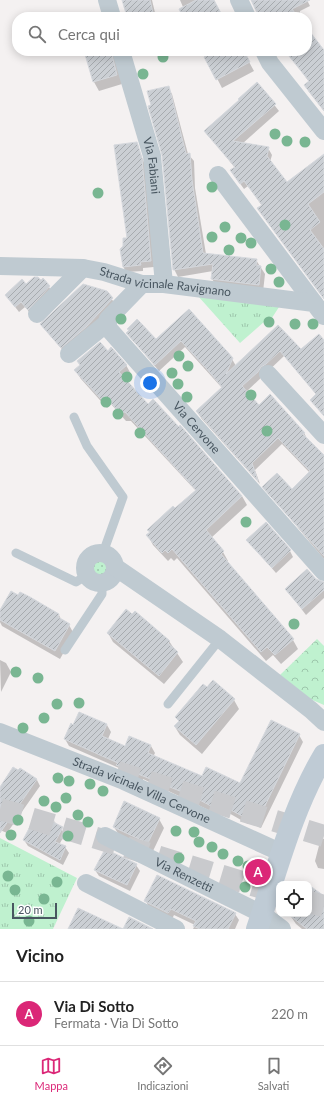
<!DOCTYPE html>
<html lang="it">
<head>
<meta charset="utf-8">
<style>
	:root { --surface:#fff; --page:#f2f2f2; --text:#222; --muted:#767676; --line:#e0e0e0; --accent:#db2777 }
	body { margin:0; font-family:Lato,sans-serif; background:var(--page); color:var(--text) }
	.controls { position:absolute; right:12px; bottom:12px; display:grid; overflow:hidden; border-radius:8px; box-shadow:0 2px 10px #0003 }
	.controls button { width:36px; height:36px; display:grid; place-items:center; padding:0; border:0; border-bottom:1px solid var(--line); background:var(--surface); color:var(--text); font:20px sans-serif }
	.scale { position:absolute; left:12px; bottom:10px; width:45px; box-sizing:border-box; padding-left:4px; border:2px solid #485660; border-top:0; font-size:11px; line-height:14px; white-space:nowrap; color:#485660; -webkit-text-stroke:3px #fff; paint-order:stroke }
	.you { position:absolute; left:150px; top:383px; width:14px; height:14px; margin:-10px; border:3px solid #fff; border-radius:50%; background:#1a73e8; box-shadow:0 0 0 6px #1a73e833 }
	.badge { display:grid; place-items:center; width:26px; height:26px; border-radius:50%; background:var(--accent); color:#fff; font-size:13px; font-weight:700 }
	.pin { position:absolute; translate:-50% -50%; border:2px solid #fff; box-shadow:0 1px 4px #0006 }
	.list { margin:0; padding:0; list-style:none }
	h2 { display:flex; justify-content:space-between; align-items:center; height:52px; margin:0; padding:0 16px; font-size:17px }
	h2 small { font-size:13px; font-weight:400; color:var(--muted) }
	.list li { display:grid; grid-template-columns:26px 1fr auto; gap:12px; align-items:center; box-sizing:border-box; height:64px; padding:0 16px; border-top:1px solid var(--line) }
	.list b { display:block; font-size:15px; white-space:nowrap }
	.list p { margin:0; font-size:13px; white-space:nowrap; color:var(--muted) }
	.list em { font-size:13px; font-style:normal; color:var(--muted) }
	.icon { flex:none; width:22px; height:22px; fill:none; stroke:currentColor; stroke-width:2; stroke-linecap:round; stroke-linejoin:round }
	.map { position:relative; flex:none; width:324px; height:929px; overflow:hidden }
	.search { position:absolute; background:var(--surface); box-shadow:0 2px 10px #0003; left:12px; right:12px; top:12px; height:44px; display:flex; align-items:center; gap:10px; box-sizing:border-box; padding:0 14px; border-radius:16px; color:var(--muted); font-size:15px }
	.sheet { height:116px; background:var(--surface) }
	nav { display:flex; justify-content:space-around; align-items:center; box-sizing:border-box; height:56px; border-top:1px solid var(--line); background:var(--surface); font-size:11px; color:var(--muted) }
	nav a { display:grid; justify-items:center; gap:2px }
	nav .on { color:var(--accent) }
	.map>svg:first-child { display:block }
</style>
</head>
<body>
<div class="map">
<svg width="324" height="929" viewBox="0 0 324 929">
	<defs>
		<pattern id="grass-tufts" width="24" height="20" patternUnits="userSpaceOnUse"><rect width="24" height="20" fill="#bff1cf"/><path d="M3 7l-1-3M5 7V3M7 7l1-3M15 17l-1-3M17 17v-4M19 17l1-3" fill="none" stroke="#9dc6ab"/></pattern>
		<pattern id="forest-crowns" width="20" height="18" patternUnits="userSpaceOnUse"><rect width="20" height="18" fill="#bff1cf"/><path d="M2 6a3 3 0 1 1 6 0M12 15a3 3 0 1 1 6 0" fill="none" stroke="#9dc6ab"/></pattern>
		<pattern id="garden-dots" width="8" height="8" patternUnits="userSpaceOnUse"><rect width="8" height="8" fill="#bff1cf"/><path d="M2 2h.1M6 6h.1" fill="none" stroke="#9dc6ab" stroke-width="1.8" stroke-linecap="round"/></pattern>
		<pattern id="building-hatch" width="6" height="6" patternUnits="userSpaceOnUse"><rect width="6" height="6" fill="#cbcfd4"/><path d="M-1 1l2-2M0 6l6-6M5 7l2-2" fill="none" stroke="#a7abaf"/></pattern>
	</defs>
	<rect width="100%" height="100%" fill="#f4f1f1"/>
	<path fill="url(#grass-tufts)" d="M198,296L279,307L268,324L265,321L240,343Z
		M0,838L77,878L53,929H0Z"/>
	<path fill="url(#forest-crowns)" d="M317,639L324,646V705L310,699L280,675Z"/>
	<path fill="url(#garden-dots)" d="M93 567a8 8 0 1 1 16 0a8 8 0 1 1-16 0Z"/>
	<path fill="#0003" d="M123,0H152L156,17H128Z
		M180,0H213L222,17H184L183,7Z
		M252,0H307L310,6L300,11V15L296,17H260Z
		M307,40L324,52V111L309,92L305,85L309,82L290,55L294,51H307Z
		M85,51H113L122,84L99,91L94,82Z
		M218,51H243L254,71L222,88L206,57Z
		M257,83L279,111L242,144L268,148L272,155L270,162L287,184L324,164V298L262,215L258,209L262,206L248,186L244,189L231,171L235,168L207,133Z
		M168,87L172,94L188,154L194,161L195,188L206,254L256,260L265,274L263,292L217,287L212,279L213,271L178,277L174,269Z
		M136,143L145,165L154,267L143,268V271L126,272L123,266L121,249L128,238Z
		M26,285L49,287L52,292L31,314L25,307L19,312L6,295Z
		M106,292L117,306L66,354L41,324Z
		M189,310L232,359L236,366L278,326L301,350L324,342V416L312,400L317,395L284,356L246,392L259,406L304,433L308,440L324,457V559L264,487L292,490L310,473L282,444L255,470L260,484L201,418L197,411L222,388L185,347L159,371L127,333L156,341Z
		M108,352L126,365L131,374L125,380L148,405L242,496L247,505L211,538L223,552L228,561L227,563L293,640L298,649L281,664L273,655L266,661L177,558L174,561L171,558L168,561L153,545L148,536L150,533L149,530L196,491L131,421H126L111,404L107,408L81,379L75,370Z
		M248,541L290,551L293,557L276,573Z
		M316,580L324,583V598L306,615L286,589Z
		M20,593L59,615L62,621L69,625L74,634L60,659L2,626L0,622V612Z
		M108,633L169,641L183,662L164,684L113,642Z
		M0,660L6,663L11,672L1,692Z
		M213,682L234,700L239,709L202,754L180,735L175,727L179,722L176,717Z
		M80,713L107,725L111,732L108,739L125,747L130,737L151,746L155,753L153,757L202,778L240,784L299,735L303,742L261,828L249,822L248,824L220,808L217,814L143,779V781L122,772L119,768L69,746L65,739Z
		M20,770L37,780L40,786L7,833L0,830V789Z
		M159,819L164,828L153,851L119,835L114,827Z
		M54,821L65,834L59,845L65,847L69,853L63,865L28,846L24,840Z
		M321,838L324,839V869L318,868L315,861Z
		M136,865L140,871L130,891L99,876L95,870Z
		M309,891L324,898V929H302L296,924L290,915L309,914Z
		M146,901L235,914L239,920L235,929H193L195,925L174,915L172,919L149,908Z"/>
	<path fill="url(#building-hatch)" stroke="#d5d8dd" d="M122,0H150L154,17H127Z
		M196,0H214L223,17H183L179,9Z
		M251,0H310L292,9L298,17H259Z
		M307,28L324,50V111L304,85L309,81L285,51H307Z
		M84,51H111L117,75L93,82Z
		M215,51H244L250,62L216,80L204,57Z
		M257,82L276,104L233,141L269,147L267,156L287,182L324,154V192L308,204L320,222L310,230L324,249V299L257,208L262,205L244,181L240,184L230,170L235,167L204,131L239,100L238,99Z
		M169,86L186,154L190,153L192,180L203,253L257,259L256,265L261,266L259,285L211,279L213,264L173,270L162,155L148,106L151,105L147,91Z
		M137,142L142,158L151,261L140,262L141,265L123,267L120,249L123,246V238H127L114,145Z
		M34,277H38L41,280L43,278L50,286L28,310L21,302L15,307L5,295L22,279L26,284Z
		M83,284L107,291L113,298L86,327L61,348L40,324Z
		M189,309L233,358L226,374L278,325L301,349L319,334L324,340V416L310,400L316,394L280,351L266,364L261,367L258,372L242,386L259,405L270,394L305,433L303,434L324,455V556L262,487L277,473L292,489L310,471L278,438L252,463L258,481L196,411L222,387L206,368L181,341L155,365L126,333L129,330L127,329L137,319L156,339Z
		M100,342L108,351L111,347L127,365L119,372L148,404L153,399L179,427L180,425L242,496L206,530L224,551L221,554L294,639L275,655L267,647L261,652L172,549L168,553L165,550L162,553L146,535L150,532L147,530L173,506L175,508L196,490L125,412L120,413L105,396L102,400L74,370L80,365L77,361Z
		M266,522L291,550L272,568L246,540Z
		M307,569L316,579L324,582V590L302,609L285,589Z
		M11,591L18,595L20,592L30,597L59,614L58,617L70,624L55,651L0,620V610Z
		M126,609L132,614L135,611L170,641L168,643L178,652L159,676L107,633Z
		M213,680L235,699L196,745L174,726L179,721L175,717L203,684L207,687Z
		M79,712L107,724L102,736L125,746L129,736L151,745L148,753L202,776L206,767L240,783L271,720L300,734L257,822L245,815L244,817L216,802L213,807L192,796L116,765L118,763L64,739L71,723L73,725Z
		M13,767L18,770L20,768L37,779L0,833V787Z
		M124,801L160,818L148,843L113,827Z
		M38,811L54,820L53,822L63,827L55,842L66,846L60,860L23,840Z
		M105,849L137,864L127,885L94,870Z
		M157,875L236,913L228,929H200L193,926L196,921L171,909L168,913L144,901Z
		M309,885L324,896V929H307L288,914H309Z
		M78,908L123,929L129,917L153,929H68Z"/>
	<g fill="none" stroke-linecap="round" stroke-linejoin="round">
		<path stroke="#c9cacd" stroke-width="22" stroke-dasharray="22 11" stroke-linecap="butt" d="M117,772L324,836
			M0,809L279,893
			M309,902L324,906"/>
		<path stroke="#bfcad1" stroke-width="9" d="M74,417L87,446L123,497L103,553
			M16,553L76,582L87,575
			M65,650L102,594V583
			M168,704L220,639"/>
		<g stroke="#bfcad1" stroke-width="18">
			<path d="M107,0L112,17"/>
			<path d="M239,0L247,17"/>
			<path id="s1" d="M121,51L152,156L164,284"/>
			<path d="M264,51L270,63L324,131"/>
			<path d="M218,175L314,303"/>
			<path id="s2" d="M0,266L83,268L104,272L142,284H164L314,303L324,316"/>
			<path id="s3" d="M142,284L108,319V328L324,572"/>
			<path d="M37,314L83,268"/>
			<path d="M69,354L107,323"/>
			<path d="M268,374L324,435"/>
			<circle cx="100" cy="568" r="15"/>
			<path d="M115,567L220,639L311,710L324,722"/>
			<path id="s4" d="M0,732L124,781L282,853"/>
			<path id="s5" d="M105,836L262,914L282,929"/>
			<path d="M86,883L176,929"/>
		</g>
		<path stroke="#bfcbd5" stroke-width="22" d="M257,929C277,870 292,809 324,755"/>
	</g>
	<g fill="#79b692">
		<circle cx="163" cy="57" r="5.5"/>
		<circle cx="143" cy="74" r="5.5"/>
		<circle cx="275" cy="134" r="5.5"/>
		<circle cx="287" cy="141" r="5.5"/>
		<circle cx="305" cy="142" r="5.5"/>
		<circle cx="212" cy="187" r="5.5"/>
		<circle cx="98" cy="193" r="5.5"/>
		<circle cx="285" cy="225" r="5.5"/>
		<circle cx="225" cy="227" r="5.5"/>
		<circle cx="212" cy="237" r="5.5"/>
		<circle cx="241" cy="238" r="5.5"/>
		<circle cx="251" cy="243" r="5.5"/>
		<circle cx="229" cy="250" r="5.5"/>
		<circle cx="271" cy="269" r="5.5"/>
		<circle cx="279" cy="282" r="5.5"/>
		<circle cx="121" cy="319" r="5.5"/>
		<circle cx="269" cy="322" r="5.5"/>
		<circle cx="295" cy="324" r="5.5"/>
		<circle cx="313" cy="324" r="5.5"/>
		<circle cx="179" cy="356" r="5.5"/>
		<circle cx="188" cy="366" r="5.5"/>
		<circle cx="172" cy="373" r="5.5"/>
		<circle cx="127" cy="377" r="5.5"/>
		<circle cx="178" cy="384" r="5.5"/>
		<circle cx="251" cy="395" r="5.5"/>
		<circle cx="187" cy="397" r="5.5"/>
		<circle cx="106" cy="402" r="5.5"/>
		<circle cx="118" cy="414" r="5.5"/>
		<circle cx="267" cy="431" r="5.5"/>
		<circle cx="140" cy="433" r="5.5"/>
		<circle cx="246" cy="522" r="5.5"/>
		<circle cx="294" cy="624" r="5.5"/>
		<circle cx="16" cy="672" r="5.5"/>
		<circle cx="38" cy="678" r="5.5"/>
		<circle cx="79" cy="703" r="5.5"/>
		<circle cx="57" cy="704" r="5.5"/>
		<circle cx="44" cy="718" r="5.5"/>
		<circle cx="23" cy="728" r="5.5"/>
		<circle cx="58" cy="778" r="5.5"/>
		<circle cx="69" cy="781" r="5.5"/>
		<circle cx="90" cy="784" r="5.5"/>
		<circle cx="103" cy="791" r="5.5"/>
		<circle cx="66" cy="798" r="5.5"/>
		<circle cx="44" cy="801" r="5.5"/>
		<circle cx="56" cy="807" r="5.5"/>
		<circle cx="78" cy="815" r="5.5"/>
		<circle cx="18" cy="820" r="5.5"/>
		<circle cx="88" cy="822" r="5.5"/>
		<circle cx="176" cy="831" r="5.5"/>
		<circle cx="194" cy="832" r="5.5"/>
		<circle cx="11" cy="835" r="5.5"/>
		<circle cx="68" cy="836" r="5.5"/>
		<circle cx="199" cy="842" r="5.5"/>
		<circle cx="212" cy="847" r="5.5"/>
		<circle cx="223" cy="854" r="5.5"/>
		<circle cx="179" cy="858" r="5.5"/>
		<circle cx="238" cy="861" r="5.5"/>
		<circle cx="248" cy="866" r="5.5"/>
		<circle cx="8" cy="876" r="5.5"/>
		<circle cx="57" cy="882" r="5.5"/>
		<circle cx="245" cy="887" r="5.5"/>
		<circle cx="15" cy="890" r="5.5"/>
		<circle cx="44" cy="899" r="5.5"/>
		<circle cx="29" cy="921" r="5.5"/>
	</g>
	<g text-anchor="middle" stroke-width="4" stroke-linejoin="round" paint-order="stroke">
		<g font-size="12" fill="#485660" stroke="#fff">
			<text dy="4" stroke="none"><textPath href="#s1" startOffset="119">Via Fabiani</textPath></text>
			<text dy="4" stroke="none"><textPath href="#s2" startOffset="167">Strada vicinale Ravignano</textPath></text>
			<text dy="4" stroke="none"><textPath href="#s3" startOffset="191">Via Cervone</textPath></text>
			<text dy="4" stroke="none"><textPath href="#s4" startOffset="153">Strada vicinale Villa Cervone</textPath></text>
			<text dy="4" stroke="none"><textPath href="#s5" startOffset="88">Via Renzetti</textPath></text>
		</g>
	</g>
</svg>
<div class="controls">
<button><svg class="icon" aria-label="locate" viewBox="0 0 24 24"><circle cx="12" cy="12" r="6"/><path d="M12 2v4M12 18v4M2 12h4M18 12h4"/></svg></button>
</div>
<div class="scale">20 m</div>
<div class="you"></div>
<div class="pin badge" style="left:258px;top:872px">A</div>
<div class="search"><svg class="icon" aria-label="search" viewBox="0 0 24 24"><circle cx="10" cy="10" r="6"/><path d="M15 15l6 6"/></svg>Cerca qui</div>
</div>
<section class="sheet">
<h2>Vicino<small></small></h2>
<ul class="list">
<li><span class="badge">A</span><div><b>Via Di Sotto</b><p>Fermata · Via Di Sotto</p></div><em>220 m</em></li>
</ul>
</section>
<nav>
<a class="on"><svg class="icon" aria-label="map" viewBox="0 0 24 24"><path d="M3 6l6-2 6 2 6-2v14l-6 2-6-2-6 2zM9 4v14M15 6v14"/></svg>Mappa</a>
<a><svg class="icon" aria-label="directions" viewBox="0 0 24 24"><path d="M12 3l9 9-9 9-9-9zM9 14v-3h6M13 9l2 2-2 2"/></svg>Indicazioni</a>
<a><svg class="icon" aria-label="saved" viewBox="0 0 24 24"><path d="M7 4h10v16l-5-4-5 4z"/></svg>Salvati</a>
</nav>
</body>
</html>
